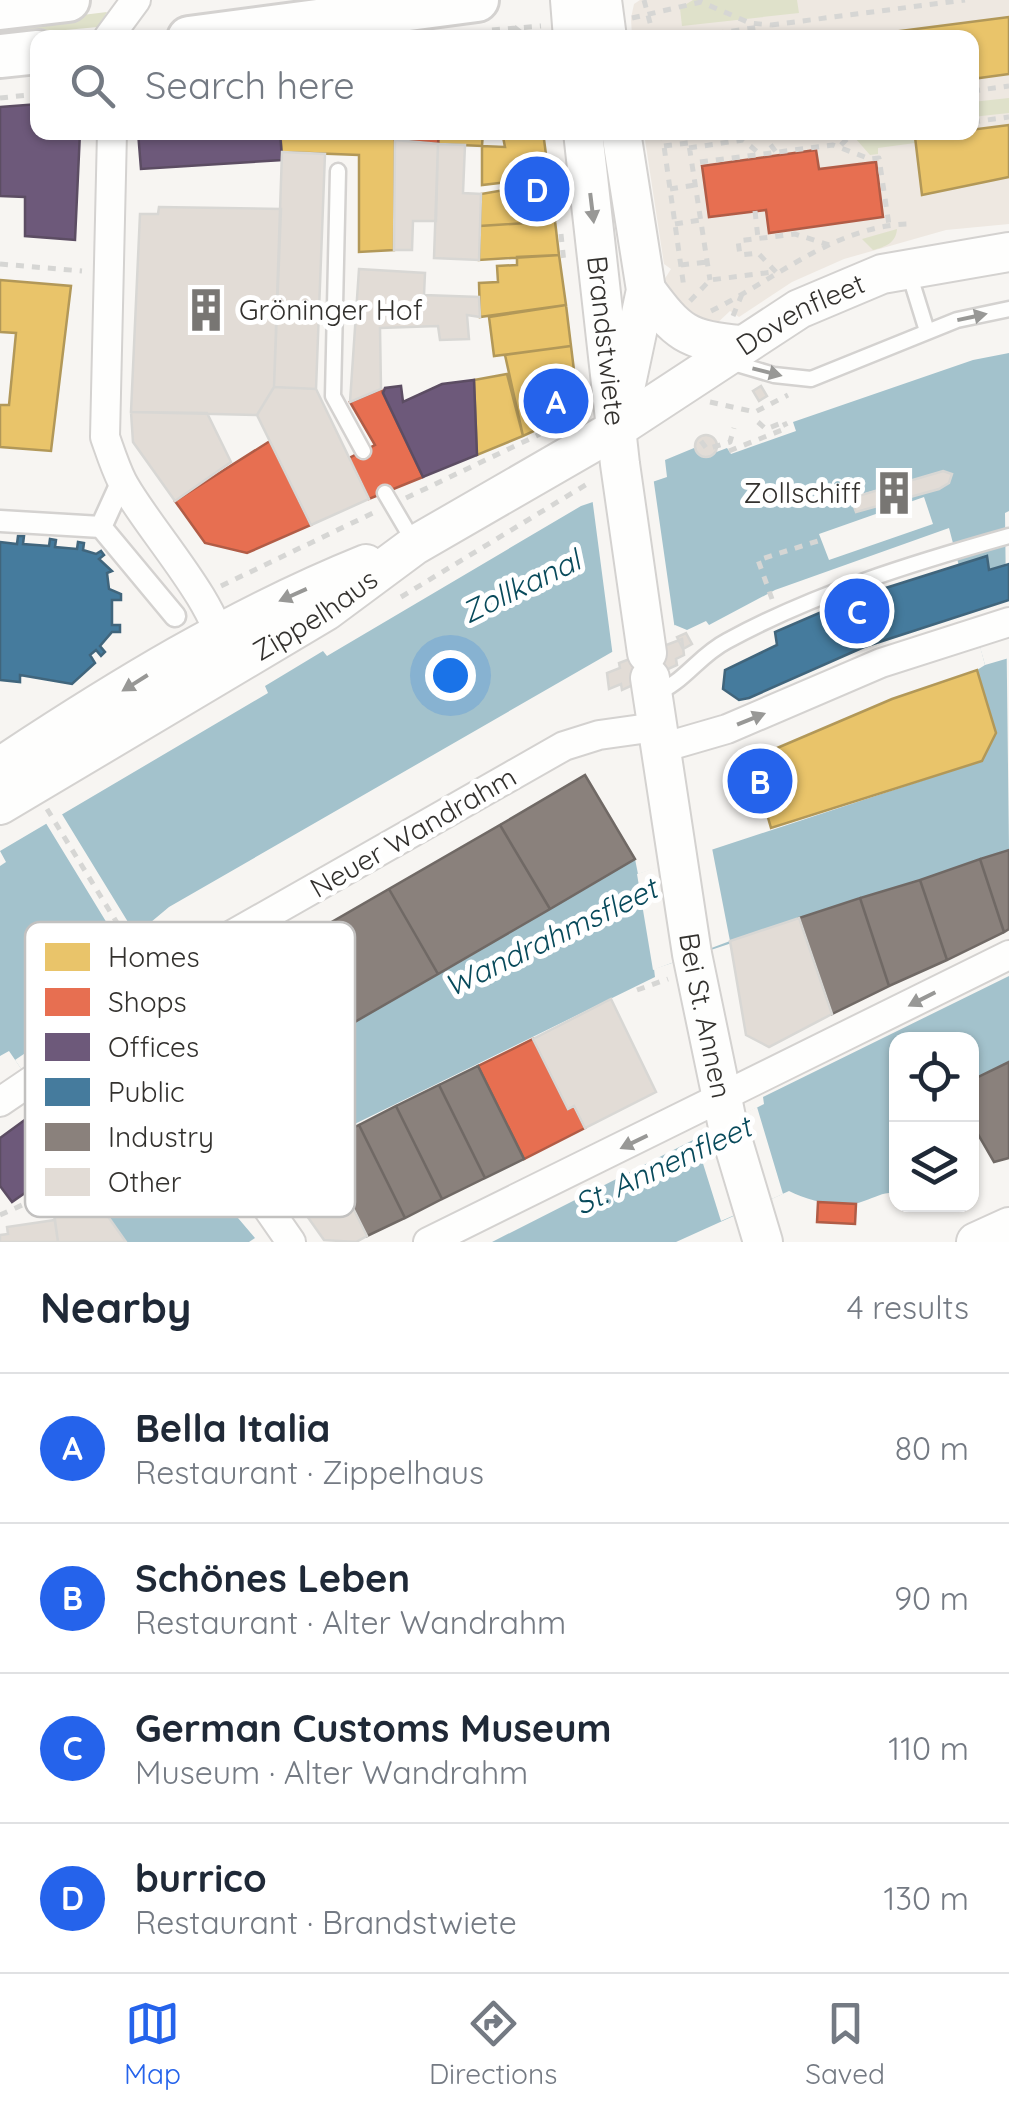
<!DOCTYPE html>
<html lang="en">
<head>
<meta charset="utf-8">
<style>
	:root { --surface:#fff; --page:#f2f2f3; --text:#1f2937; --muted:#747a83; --line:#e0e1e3; --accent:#2563eb }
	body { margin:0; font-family:Quicksand,sans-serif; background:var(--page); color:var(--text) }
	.controls { position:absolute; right:30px; bottom:30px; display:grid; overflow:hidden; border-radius:20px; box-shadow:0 2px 8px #0004 }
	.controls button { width:90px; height:90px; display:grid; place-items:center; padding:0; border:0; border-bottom:2px solid var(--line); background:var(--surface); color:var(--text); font:50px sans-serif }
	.you { position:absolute; left:450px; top:675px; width:35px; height:35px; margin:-25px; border:8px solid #fff; border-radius:50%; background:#1a73e8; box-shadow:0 0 0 15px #1a73e833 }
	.badge { display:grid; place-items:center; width:65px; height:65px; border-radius:50%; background:var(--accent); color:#fff; font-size:32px; font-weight:700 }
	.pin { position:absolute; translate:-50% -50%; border:5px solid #fff; box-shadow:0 2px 10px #0006 }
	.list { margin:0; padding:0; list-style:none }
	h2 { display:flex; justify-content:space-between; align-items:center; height:130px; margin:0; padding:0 40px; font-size:42px }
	h2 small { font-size:32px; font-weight:400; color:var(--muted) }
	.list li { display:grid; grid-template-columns:65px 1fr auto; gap:30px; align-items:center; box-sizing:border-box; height:150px; padding:0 40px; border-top:2px solid var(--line) }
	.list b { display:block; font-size:38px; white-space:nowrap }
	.list p { margin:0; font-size:32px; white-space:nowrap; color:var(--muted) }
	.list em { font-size:32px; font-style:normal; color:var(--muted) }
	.icon { flex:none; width:55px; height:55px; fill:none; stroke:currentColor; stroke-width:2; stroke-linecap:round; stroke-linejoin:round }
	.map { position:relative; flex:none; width:1009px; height:1242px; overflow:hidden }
	.search { position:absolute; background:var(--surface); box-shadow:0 2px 8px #0004; left:30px; right:30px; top:30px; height:110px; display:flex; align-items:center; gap:25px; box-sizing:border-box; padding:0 35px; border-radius:20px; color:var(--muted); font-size:38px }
	.sheet { height:730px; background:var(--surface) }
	nav { display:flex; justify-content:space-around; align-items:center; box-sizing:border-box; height:140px; border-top:2px solid var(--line); background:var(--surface); font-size:28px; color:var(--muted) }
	nav a { display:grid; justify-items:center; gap:5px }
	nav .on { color:var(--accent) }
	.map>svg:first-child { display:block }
</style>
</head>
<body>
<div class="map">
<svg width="1009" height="1242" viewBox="0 0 1009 1242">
	<rect width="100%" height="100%" fill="#f7f5f2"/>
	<path fill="#eee8e1" d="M640,0H1009V224L946,230L844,259L792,282L739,317L730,311L713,327L672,307L664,280L671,269L664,264L644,133L972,132V38L632,37L631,18L634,4Z"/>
	<path fill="#dfe1ca" d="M693,0H797L799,13L682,26L680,8Z
		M107,12L98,27L0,36V25Z
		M1009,98V113L972,117V102Z
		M862,132H939V133L915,137V143L878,148V154L870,155L855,138Z
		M897,229C896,243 885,247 873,250L862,239Z"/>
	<path fill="#a3c2cc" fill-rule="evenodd" d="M1009,353V511L1005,513L1009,850L654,969L655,977L271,1165L221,1198L255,1238L249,1242H126L33,1115L46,1105L9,1051L0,1056V866L6,862L0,851L268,693L265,686L323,651L327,656L581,506L667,477L665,460L694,448L706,456L727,448L731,454L796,431L793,422L973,360ZM943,471L952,475L949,483L939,489L855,511L851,497ZM949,528L985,665L977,670L996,733L982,761L638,874L635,859L224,1097L178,1130L179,1135L172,1131L177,1122L124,1051L113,1058L83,1015L113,994L96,968L169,907L612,652L675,625L687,630L706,621L709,625L775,590Z
		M1009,976V1062L972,1080V1040H896V1193C883,1192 877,1197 864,1201C841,1210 810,1201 789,1191L676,1242H492L764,1104L763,1097Z"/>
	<path fill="#f7f5f2" d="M653,476L675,630L613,657L592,497Z
		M924,497L933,524L829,560L819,534Z
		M1009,600V658L985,665L970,611Z
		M60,811L139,940L124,951L44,820Z
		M712,848L730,941L653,970L637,874Z
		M83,1014L113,1059L46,1105L15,1060Z
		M757,1107L783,1194L721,1221L695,1138Z
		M987,1157L1009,1177V1242H967L926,1205L972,1204V1165Z"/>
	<path fill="#e9c46a" stroke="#b29858" stroke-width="2.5" d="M1009,17V74L972,79V38H846Z
		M1009,125V177L922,195L915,137Z
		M280,132H395L394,250L359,252V155L282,152Z
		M439,132H483L482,146L438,144Z
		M502,132H543L549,177L482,185V146L505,147Z
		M549,177L555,221L480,226L481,194L516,188L514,181Z
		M555,221L559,255L479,260L480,226Z
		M559,255L566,305L480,317L479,283L498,282L497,266L517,265V257Z
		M0,280L71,286L51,451L0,447V405H9L16,333L0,332Z
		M566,305L571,346L494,356L489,317Z
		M571,346L578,403L571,414L523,436L505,355Z
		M507,374L523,436L477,455L474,380Z
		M977,670L996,733L982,761L771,828L756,776L763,754L892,699Z"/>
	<path fill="#e76f51" stroke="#b15c46" stroke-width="2.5" d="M395,132H439L438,144L395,140Z
		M816,150L819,169L876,162L883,217L769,233L766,210L709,217L702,166Z
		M381,389L423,477L369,499L349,458L375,445L350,402Z
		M270,441L311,525L247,553L205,543L175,501Z
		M533,1039L568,1109L574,1106L585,1128L524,1159L478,1066Z
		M818,1202L856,1204L855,1224L817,1222Z"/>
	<path fill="#6d597a" stroke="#5c4d63" stroke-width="2.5" d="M38,104V132H80L75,240L25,236V197L0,196V107Z
		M138,132H280L282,160L141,169Z
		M474,380L477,455L423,477L383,393L385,388L401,386L403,402L442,384Z
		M26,1119L37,1121L83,1181L58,1198L45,1179L12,1202L0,1186V1138Z"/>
	<path fill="#457b9d" stroke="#40657c" stroke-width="2.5" d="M18,536H24L23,544L49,546L50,539L56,540L55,547L77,549L78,542L84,543L83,550L96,554L101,551L104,555L99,559L112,571L107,573L109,589L121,594V600H112V625H120V632H112L100,646L105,652L101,656L96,650L90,655L95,663L72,684L20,675V682L0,680V542L17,544Z
		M987,556L989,570L1009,564V600L864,647L749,698L739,700L723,689L725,670L777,645L775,632L854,598Z"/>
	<path fill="#8a817c" stroke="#706965" stroke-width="2.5" d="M585,775L635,859L550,909L500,825Z
		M500,825L550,909L438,974L389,889Z
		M1009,850V929L1004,932L980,859Z
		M980,859L1004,932L947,960L920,880Z
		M920,880L947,960L889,986L860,898Z
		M389,889L438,974L327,1038L278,953Z
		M860,898L889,986L832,1014L799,918Z
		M1009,1062V1158L994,1162L972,1124V1080Z
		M478,1066L524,1159L485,1178L439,1085Z
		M439,1085L485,1178L442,1199L396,1106Z
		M396,1106L442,1199L405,1218L359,1125Z
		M359,1125L405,1218L367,1236L321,1144Z"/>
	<path fill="#e2dcd6" stroke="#d8d7d4" stroke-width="2.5" d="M395,140L438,144L436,221H413L412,250H394Z
		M438,144L465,145L463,193L481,194L479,260L434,258Z
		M282,152L325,154L316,389L274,387Z
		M159,207L281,209L274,387L257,415L131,412L140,214H158Z
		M359,269L425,273L424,295L479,297L480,317L467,315L469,339L440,340L438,326L380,328L381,389L350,402Z
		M761,386L767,396L759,401L753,391Z
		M274,387L316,389L369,499L311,525L257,415Z
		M131,412L207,413L231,462L175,501L133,442Z
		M695 446a11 11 0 1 1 22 0a11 11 0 1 1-22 0Z
		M943,471L952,474L949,483L939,489L856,512L851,498Z
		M686,633L692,644L683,649L677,637Z
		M682,639L684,655L676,659L677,665L622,690L621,684L609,689L607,673L620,668L619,663Z
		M799,918L832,1014L769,1047L746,1035L730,941Z
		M611,999L656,1092L585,1128L574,1106L568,1109L533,1039Z
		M321,1144L367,1236L356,1242L324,1240L273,1168Z
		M83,1181L126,1242H58L54,1215L65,1207L58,1198Z
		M55,1220L58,1242H0V1235L8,1234L7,1227Z"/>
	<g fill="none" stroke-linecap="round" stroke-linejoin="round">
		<g stroke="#d4d2d0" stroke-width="19">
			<path id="service" d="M338,171L333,396L363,451
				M909,273L927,331
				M730,362L774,375L811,379L957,320L1009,309
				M385,493L415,544
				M653,695C684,683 698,656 727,641C815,593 913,563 1009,536"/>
		</g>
		<g stroke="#d4d2d0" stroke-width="25">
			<path id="pedestrian" d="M0,521L101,527L175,616
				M101,527L122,481"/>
		</g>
		<g stroke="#d4d2d0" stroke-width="32">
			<path id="minor" d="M108,38L136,0
				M112,132L105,437C110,451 115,467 122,481C145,525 218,603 222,649
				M658,749L727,729L881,663L1009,622
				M0,1102L118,1022L150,1016
				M291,1242L158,1051C142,1008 158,982 193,957L564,746L599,735L656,727
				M428,1242L1009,955"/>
		</g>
		<g stroke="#d4d2d0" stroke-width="42">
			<g id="secondary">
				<path d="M570,0L573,38"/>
				<path d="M602,0L607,38"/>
				<path id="s1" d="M583,132L620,464L647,653"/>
				<path d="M621,132L646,290L623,398"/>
				<path d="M646,290C677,332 687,341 740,345"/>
				<path id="s2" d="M650,678L692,954L727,1122L763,1242"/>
				<path d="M0,767C116,690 237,616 366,564"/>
				<path id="s3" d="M0,805L326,611L415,545L616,429L799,309L882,274L1009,252"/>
				<path d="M976,1242L1009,1227"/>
			</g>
		</g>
		<g stroke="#d4d2d0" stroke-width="48">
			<path id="primary" d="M0,8L68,0
				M189,38L477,0
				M0,56L38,52"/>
		</g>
		<path stroke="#d6d6d4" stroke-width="5" stroke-dasharray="8 8" stroke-linecap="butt" d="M644,0L654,38
			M632,18L701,2L750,23L771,25
			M771,25L965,0
			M514,27L528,38
			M492,30L541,26
			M684,38L760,27
			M972,91L1009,86
			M0,98L38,94
			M972,122L1009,117
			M662,132L684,288
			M687,132L710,280
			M761,132L776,152
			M945,132V133
			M841,145L854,132
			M664,146L688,143
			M689,148L743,140L760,154
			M700,162L833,145L870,159L879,158L889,225
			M670,189L695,185
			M755,211L758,238
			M675,224L700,220
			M561,234L564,263
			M0,264L82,271
			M681,265L707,262
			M776,272L758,253L740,255L738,241L795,234L829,245
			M690,301L710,280L773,272
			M711,311C775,280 837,224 912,224
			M733,316L742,294
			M710,402L755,412L788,395
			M758,422L766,429L784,422
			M701,441L707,449L730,442L734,428
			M729,451L787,428L784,422
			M406,498L540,434
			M221,586L377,511
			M401,597L592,481
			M772,599L758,560L821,540
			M47,809L146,970
			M637,990L668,979
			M0,1215L51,1192"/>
		<use href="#service" stroke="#fefefd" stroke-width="14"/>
		<use href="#pedestrian" stroke="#fefefd" stroke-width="20"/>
		<use href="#minor" stroke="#fefefd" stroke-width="28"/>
		<use href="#secondary" stroke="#fefefd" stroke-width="38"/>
		<use href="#primary" stroke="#fefefd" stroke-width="42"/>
	</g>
	<defs><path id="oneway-solid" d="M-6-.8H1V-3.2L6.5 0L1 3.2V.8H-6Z" transform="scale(2.5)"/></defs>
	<g fill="#989896">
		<use href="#oneway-solid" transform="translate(592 208) rotate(83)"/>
		<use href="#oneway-solid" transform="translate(972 317) rotate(-12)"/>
		<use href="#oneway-solid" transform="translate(767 372) rotate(14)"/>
		<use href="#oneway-solid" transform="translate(293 595) rotate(156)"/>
		<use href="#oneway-solid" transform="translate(135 683) rotate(148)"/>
		<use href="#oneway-solid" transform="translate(751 719) rotate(-22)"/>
		<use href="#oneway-solid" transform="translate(922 999) rotate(153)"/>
		<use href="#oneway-solid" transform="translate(634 1142) rotate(154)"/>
	</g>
	<defs>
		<g id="building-bare" transform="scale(3.45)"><path d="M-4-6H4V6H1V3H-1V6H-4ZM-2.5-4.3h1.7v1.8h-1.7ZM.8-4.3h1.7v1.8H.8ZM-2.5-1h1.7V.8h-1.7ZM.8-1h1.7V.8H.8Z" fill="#787673" stroke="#fff" stroke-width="2.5" paint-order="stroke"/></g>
	</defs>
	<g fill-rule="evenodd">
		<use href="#building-bare" x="206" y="310"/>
		<use href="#building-bare" x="894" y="493"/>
	</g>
	<g text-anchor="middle" stroke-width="10" stroke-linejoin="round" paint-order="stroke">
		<g font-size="28" fill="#33312e" stroke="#fff" text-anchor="start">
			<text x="239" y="320">Gröninger Hof</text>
			<text x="861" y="503" text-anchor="end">Zollschiff</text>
		</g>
		<g font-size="28" fill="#33312e" stroke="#fff">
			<text dy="10" stroke="none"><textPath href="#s3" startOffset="940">Dovenfleet</textPath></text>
			<text dy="10" stroke="none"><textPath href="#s1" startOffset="210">Brandstwiete</textPath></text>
			<text dy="10" stroke="none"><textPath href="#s3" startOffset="368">Zippelhaus</textPath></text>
			<text transform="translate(413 832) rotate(-30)" y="10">Neuer Wandrahm</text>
			<text dy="10" stroke="none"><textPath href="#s2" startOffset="342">Bei St. Annen</textPath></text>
		</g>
		<g font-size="30" font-style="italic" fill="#084a5b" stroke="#fff">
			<text transform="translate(521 587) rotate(-26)" y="10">Zollkanal</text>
			<text transform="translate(551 938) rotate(-26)" y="10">Wandrahmsfleet</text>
			<text transform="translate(663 1166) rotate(-25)" y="10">St. Annenfleet</text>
		</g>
	</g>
	<rect x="25" y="922" width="330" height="295" rx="15" fill="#fff" stroke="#c2c1c0" stroke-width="2.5"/>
	<rect x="45" y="943" width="45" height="28" fill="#e9c46a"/>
	<rect x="45" y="988" width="45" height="28" fill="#e76f51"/>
	<rect x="45" y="1033" width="45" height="28" fill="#6d597a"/>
	<rect x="45" y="1078" width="45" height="28" fill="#457b9d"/>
	<rect x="45" y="1123" width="45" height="28" fill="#8a817c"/>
	<rect x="45" y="1168" width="45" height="28" fill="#e2dcd6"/>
	<g font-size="28" fill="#33312e">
		<text x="108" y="967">Homes</text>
		<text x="108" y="1012">Shops</text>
		<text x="108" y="1057">Offices</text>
		<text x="108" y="1102">Public</text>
		<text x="108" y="1147">Industry</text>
		<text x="108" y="1192">Other</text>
	</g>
</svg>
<div class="controls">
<button><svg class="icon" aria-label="locate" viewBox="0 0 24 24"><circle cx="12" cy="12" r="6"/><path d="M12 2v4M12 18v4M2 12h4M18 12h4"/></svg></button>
<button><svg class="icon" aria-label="layers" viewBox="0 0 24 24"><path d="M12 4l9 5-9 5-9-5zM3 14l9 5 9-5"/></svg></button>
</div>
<div class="you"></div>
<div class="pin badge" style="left:556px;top:401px">A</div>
<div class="pin badge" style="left:760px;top:781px">B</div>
<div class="pin badge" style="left:857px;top:611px">C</div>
<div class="pin badge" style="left:537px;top:189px">D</div>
<div class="search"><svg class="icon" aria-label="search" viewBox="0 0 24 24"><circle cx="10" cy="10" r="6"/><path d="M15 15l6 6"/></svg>Search here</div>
</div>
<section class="sheet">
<h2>Nearby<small>4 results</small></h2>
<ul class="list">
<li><span class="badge">A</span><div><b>Bella Italia</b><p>Restaurant · Zippelhaus</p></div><em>80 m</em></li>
<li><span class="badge">B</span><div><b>Schönes Leben</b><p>Restaurant · Alter Wandrahm</p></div><em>90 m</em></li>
<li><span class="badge">C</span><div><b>German Customs Museum</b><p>Museum · Alter Wandrahm</p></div><em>110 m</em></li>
<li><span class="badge">D</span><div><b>burrico</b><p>Restaurant · Brandstwiete</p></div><em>130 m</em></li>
</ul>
</section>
<nav>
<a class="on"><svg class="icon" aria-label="map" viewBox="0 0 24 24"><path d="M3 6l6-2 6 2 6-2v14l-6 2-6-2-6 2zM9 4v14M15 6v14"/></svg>Map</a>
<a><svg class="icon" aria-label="directions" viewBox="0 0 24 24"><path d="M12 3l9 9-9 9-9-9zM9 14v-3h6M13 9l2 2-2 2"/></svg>Directions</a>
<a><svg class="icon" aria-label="saved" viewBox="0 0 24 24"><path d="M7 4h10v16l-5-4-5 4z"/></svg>Saved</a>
</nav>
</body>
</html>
